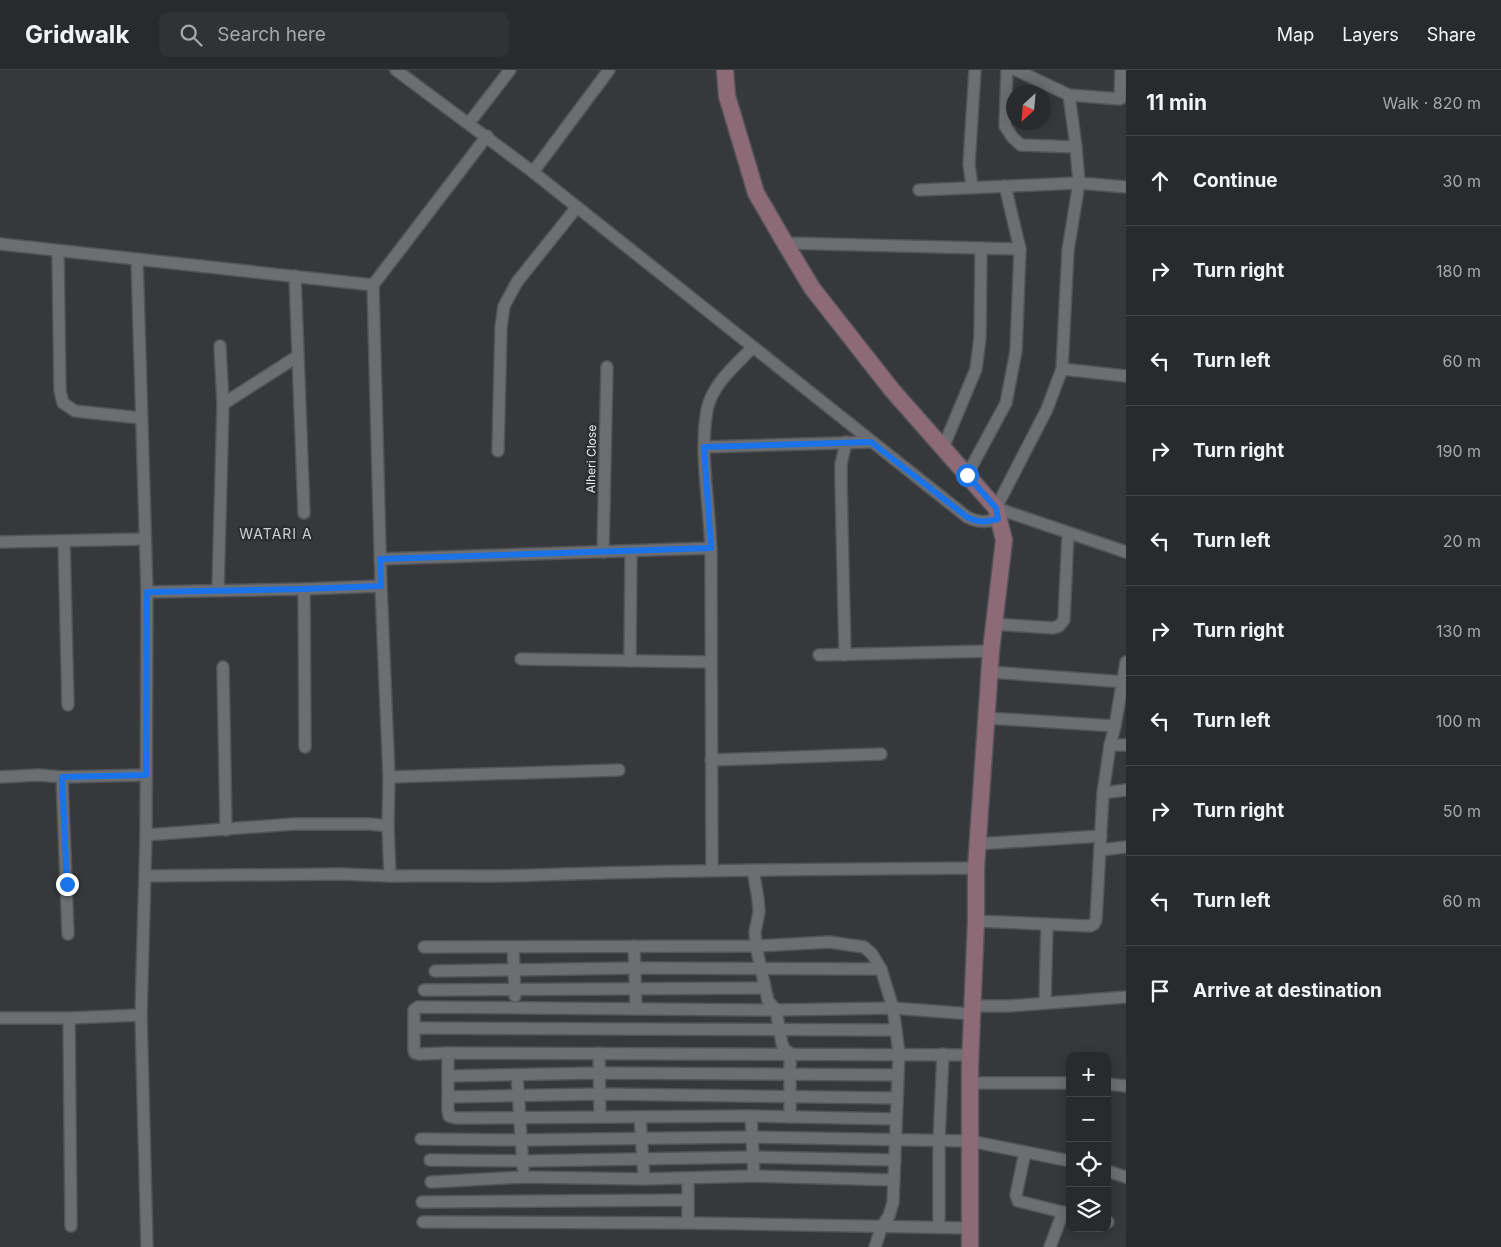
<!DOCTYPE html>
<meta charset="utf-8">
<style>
:root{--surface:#282a2c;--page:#303234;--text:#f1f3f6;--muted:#a5a7a9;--line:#444648}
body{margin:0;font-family:Inter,sans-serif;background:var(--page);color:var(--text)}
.controls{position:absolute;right:15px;bottom:15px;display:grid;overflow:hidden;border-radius:10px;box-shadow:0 2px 12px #0003}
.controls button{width:45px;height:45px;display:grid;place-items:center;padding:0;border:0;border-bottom:1px solid var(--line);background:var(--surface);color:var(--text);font:25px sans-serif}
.compass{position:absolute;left:1006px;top:15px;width:45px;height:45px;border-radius:50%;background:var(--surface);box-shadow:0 2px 12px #0003;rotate:206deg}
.stop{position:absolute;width:15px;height:15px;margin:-11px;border:4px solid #1a73e8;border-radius:50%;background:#fff}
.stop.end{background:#1a73e8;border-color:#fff;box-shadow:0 1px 5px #0008}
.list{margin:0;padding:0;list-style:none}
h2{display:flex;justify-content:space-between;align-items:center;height:65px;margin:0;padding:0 20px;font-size:21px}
h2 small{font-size:16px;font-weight:400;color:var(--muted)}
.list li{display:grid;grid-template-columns:32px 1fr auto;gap:15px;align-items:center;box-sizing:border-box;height:90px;padding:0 20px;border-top:1px solid var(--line)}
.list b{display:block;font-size:19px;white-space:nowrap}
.list em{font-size:16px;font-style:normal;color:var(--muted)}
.icon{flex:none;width:28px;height:28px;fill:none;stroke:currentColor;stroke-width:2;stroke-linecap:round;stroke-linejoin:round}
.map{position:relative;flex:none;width:1126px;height:1177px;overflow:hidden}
header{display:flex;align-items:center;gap:30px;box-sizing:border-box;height:70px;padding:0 25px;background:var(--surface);border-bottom:1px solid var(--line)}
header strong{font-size:24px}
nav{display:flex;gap:28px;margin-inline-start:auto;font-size:18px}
.search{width:350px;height:45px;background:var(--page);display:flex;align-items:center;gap:12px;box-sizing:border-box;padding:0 18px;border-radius:10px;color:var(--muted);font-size:19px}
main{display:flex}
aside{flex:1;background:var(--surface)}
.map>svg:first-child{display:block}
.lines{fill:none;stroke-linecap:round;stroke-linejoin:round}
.street-casing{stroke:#525457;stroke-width:14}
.secondary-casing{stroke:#525457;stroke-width:19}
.street{stroke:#6c6e72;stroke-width:11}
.secondary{stroke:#8e6a77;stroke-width:16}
.route{stroke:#1a73e8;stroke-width:6}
.labels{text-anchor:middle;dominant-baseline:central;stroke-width:4.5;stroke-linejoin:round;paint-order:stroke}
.street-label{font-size:12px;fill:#eaebee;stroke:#2b2e31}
.neighbourhood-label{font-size:14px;letter-spacing:1px;fill:#cfd2d6;stroke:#2b2e31}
</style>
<header>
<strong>Gridwalk</strong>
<div class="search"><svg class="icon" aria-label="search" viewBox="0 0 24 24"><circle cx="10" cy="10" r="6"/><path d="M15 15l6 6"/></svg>Search here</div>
<nav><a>Map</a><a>Layers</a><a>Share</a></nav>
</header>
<main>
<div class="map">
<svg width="1126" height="1177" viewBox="0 0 1126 1177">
<rect width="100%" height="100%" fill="#36383b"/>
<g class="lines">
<defs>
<g id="street">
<path d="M 396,0 L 533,102 L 967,447 C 979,453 986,452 998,449"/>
<path d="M 1007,0 L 1005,56 L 1013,68 L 1021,75 L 1076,77"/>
<path d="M 1016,0 L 1069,25 L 1120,29 L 1121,0"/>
<path d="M 1069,25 L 1076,77 L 1079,113 L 1068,180 L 1062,299 L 1047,339 L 996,438 L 1126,482"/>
<path d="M 469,53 L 510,0"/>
<path d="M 533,102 L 609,0"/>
<path d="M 972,117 L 969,94 L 975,0"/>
<path d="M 919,120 L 1079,113 L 1126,117"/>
<path d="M 785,173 L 1020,179"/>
<path d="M 0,174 L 373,215"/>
<path d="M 58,181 L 60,321 L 63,333 L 75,341 L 141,348"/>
<path d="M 137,189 L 147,522 L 146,765 L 141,945 L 147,1177"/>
<path d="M 295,206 L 304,443"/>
<path d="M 1062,299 L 1126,306"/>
<path d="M 223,334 L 298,286"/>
<path d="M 704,377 L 871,372"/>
<path d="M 943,378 L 976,299 L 980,268 L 981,178"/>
<path d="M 498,381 L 501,257 L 504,236 L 517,212 L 577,137"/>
<path d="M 967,405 L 1006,333 L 1016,281 L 1020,179 L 1005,116"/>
<path d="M 64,471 L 68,635"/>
<path d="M 0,472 L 145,469"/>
<path d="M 603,482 L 607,297"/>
<path d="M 380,489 L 711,478"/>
<path d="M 381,516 L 373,215 L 487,66"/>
<path d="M 304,519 L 305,677"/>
<path d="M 218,520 L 223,334 L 220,276"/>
<path d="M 147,522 L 304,519 L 381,516 L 389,707 L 388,756 L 390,806 C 439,805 488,807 537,805 C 683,800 829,799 976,798"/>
<path d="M 994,554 L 1053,558 L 1059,556 L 1064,550 L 1068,463"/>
<path d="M 819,585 L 991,581"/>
<path d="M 845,585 L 841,413 L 841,394 L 846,372"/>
<path d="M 521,589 L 711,592"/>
<path d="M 630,591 L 631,481"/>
<path d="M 223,597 L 226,760"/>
<path d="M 990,602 L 1126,612"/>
<path d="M 987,648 L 1115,656"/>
<path d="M 1110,675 L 1126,675"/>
<path d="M 711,690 L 881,684"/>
<path d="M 0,707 L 38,705 L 62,707 L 146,705"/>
<path d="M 62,707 L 68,864"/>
<path d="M 389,707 L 619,700"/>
<path d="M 1103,723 L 1126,720"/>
<path d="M 146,765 L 294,754 L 370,754 L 388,756"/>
<path d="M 977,774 L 1101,766"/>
<path d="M 1100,780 L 1126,777"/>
<path d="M 712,800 C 711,694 712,587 711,481 C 710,436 699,385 707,340 C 712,314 736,295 753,277"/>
<path d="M 753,800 L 758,829 L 759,842 L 755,862 L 756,876 L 768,931 L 776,940 L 782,974 L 785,980 L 790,983 L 790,1047"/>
<path d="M 145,806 L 340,804 L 390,806"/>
<path d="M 976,851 L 1090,856 L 1094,854 L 1096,850 L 1103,723 L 1110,675 L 1115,656 L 1126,592"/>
<path d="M 634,876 L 636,939"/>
<path d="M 424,877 L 756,876 L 829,872 L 864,877 L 872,884 L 881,899 L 893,938 L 899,983 L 893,1132 L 889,1146 L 882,1156 L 875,1177"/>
<path d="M 513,877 L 515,926"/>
<path d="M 435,901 L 635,898 L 881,899"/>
<path d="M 424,920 L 765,918"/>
<path d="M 1045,932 L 1047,854"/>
<path d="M 972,936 L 1009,936 L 1126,927"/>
<path d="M 0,948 L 69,948 L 141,945"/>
<path d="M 69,948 L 71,1156"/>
<path d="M 415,958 L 896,960"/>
<path d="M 448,983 L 448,1041 L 449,1046 L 456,1048 L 751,1046 L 896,1049"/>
<path d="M 599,983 L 600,1047"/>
<path d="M 971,985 L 448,983 L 419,984 L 415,983 L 414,980 L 414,940 L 418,937 L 776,940 L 893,938 L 972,944"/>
<path d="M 517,1005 L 523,1098"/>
<path d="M 448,1006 L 599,1003 L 898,1005"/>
<path d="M 970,1013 L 1070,1013"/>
<path d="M 1107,1014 L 1126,1016"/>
<path d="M 448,1027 L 600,1024 L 897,1028"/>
<path d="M 751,1046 L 754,1106"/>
<path d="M 640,1047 L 644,1109"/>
<path d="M 421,1069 L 522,1070 L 752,1067 L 970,1071 L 1070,1091"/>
<path d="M 1025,1082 L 1016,1125 L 1018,1131 L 1070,1144"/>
<path d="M 430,1090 L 523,1091 L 753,1087 L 895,1090"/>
<path d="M 1107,1101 L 1126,1107"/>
<path d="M 431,1112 L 524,1107 L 644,1109 L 754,1106 L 894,1110"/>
<path d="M 422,1132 L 688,1130"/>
<path d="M 423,1152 L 688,1153 L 970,1158"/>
<path d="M 1107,1152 L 1108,1152"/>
<path d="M 688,1153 L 688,1108"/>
<path d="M 939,1157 L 939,1070 L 943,984"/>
<path d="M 1050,1177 L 1063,1142"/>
</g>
<path id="secondary" d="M 725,0 L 727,26 L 756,123 L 785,173 L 812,218 L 892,320 L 996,438 L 1004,470 L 991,581 L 976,798 L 976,851 L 970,995 L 970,1177"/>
</defs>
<use href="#street" class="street-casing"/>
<use href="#secondary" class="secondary-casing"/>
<use href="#street" class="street"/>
<use href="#secondary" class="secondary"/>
</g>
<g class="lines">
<path class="route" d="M 67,814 L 62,707 L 146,705 L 147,522 L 304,519 L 381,516 L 380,489 L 711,478 L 704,377 L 871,372 L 967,447 C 979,453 986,452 998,449 L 996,438 L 967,405"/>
</g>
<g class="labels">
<g class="street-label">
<text transform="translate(591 389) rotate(-89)">Alheri Close</text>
</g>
<g class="neighbourhood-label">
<text x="276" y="463">WATARI A</text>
</g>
</g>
</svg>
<div class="controls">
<button>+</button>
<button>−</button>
<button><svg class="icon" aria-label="locate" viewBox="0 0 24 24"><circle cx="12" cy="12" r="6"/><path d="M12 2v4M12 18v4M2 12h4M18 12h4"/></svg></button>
<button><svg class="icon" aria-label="layers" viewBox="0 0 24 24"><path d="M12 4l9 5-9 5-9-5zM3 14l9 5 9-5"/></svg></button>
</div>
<svg class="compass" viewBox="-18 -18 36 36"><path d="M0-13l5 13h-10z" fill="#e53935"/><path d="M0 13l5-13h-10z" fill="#a5a7a9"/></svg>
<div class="stop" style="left:967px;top:405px"></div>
<div class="stop end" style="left:67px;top:814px"></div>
</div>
<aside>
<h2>11 min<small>Walk · 820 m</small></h2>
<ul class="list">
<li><svg class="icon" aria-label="ahead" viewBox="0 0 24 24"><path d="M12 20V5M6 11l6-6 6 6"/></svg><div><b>Continue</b></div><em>30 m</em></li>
<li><svg class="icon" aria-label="right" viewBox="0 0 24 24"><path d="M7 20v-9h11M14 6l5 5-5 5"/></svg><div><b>Turn right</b></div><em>180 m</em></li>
<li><svg class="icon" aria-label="left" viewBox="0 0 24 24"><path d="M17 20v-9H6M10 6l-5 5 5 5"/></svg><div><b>Turn left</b></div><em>60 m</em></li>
<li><svg class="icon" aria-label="right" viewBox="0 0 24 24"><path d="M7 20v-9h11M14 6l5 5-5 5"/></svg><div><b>Turn right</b></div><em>190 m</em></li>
<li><svg class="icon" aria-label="left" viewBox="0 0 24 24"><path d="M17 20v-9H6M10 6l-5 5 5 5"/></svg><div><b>Turn left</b></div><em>20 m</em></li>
<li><svg class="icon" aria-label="right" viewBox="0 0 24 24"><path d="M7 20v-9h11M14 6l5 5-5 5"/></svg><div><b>Turn right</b></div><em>130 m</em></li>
<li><svg class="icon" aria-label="left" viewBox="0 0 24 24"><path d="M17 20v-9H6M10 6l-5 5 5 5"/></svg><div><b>Turn left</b></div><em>100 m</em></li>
<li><svg class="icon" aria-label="right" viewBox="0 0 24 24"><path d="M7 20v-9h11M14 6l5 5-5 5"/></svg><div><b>Turn right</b></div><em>50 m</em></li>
<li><svg class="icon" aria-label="left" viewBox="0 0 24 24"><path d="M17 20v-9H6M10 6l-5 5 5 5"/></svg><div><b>Turn left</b></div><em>60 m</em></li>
<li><svg class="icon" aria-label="arrive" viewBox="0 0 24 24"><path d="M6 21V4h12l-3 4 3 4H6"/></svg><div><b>Arrive at destination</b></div></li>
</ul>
</aside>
</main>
